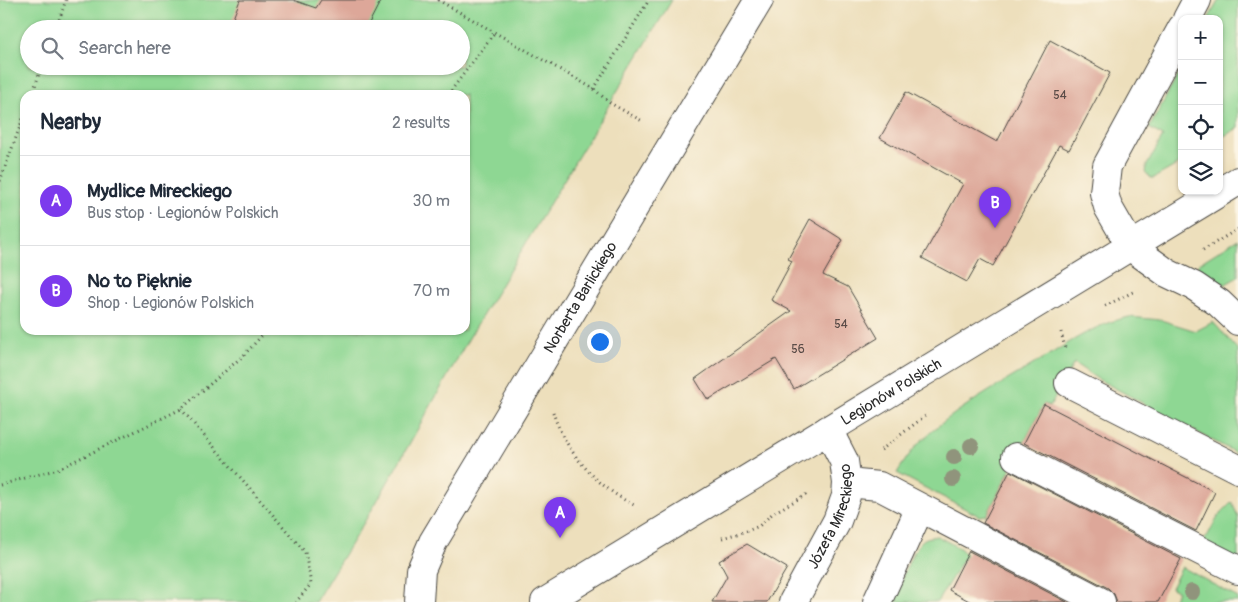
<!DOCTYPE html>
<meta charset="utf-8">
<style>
:root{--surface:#fff;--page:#f6f6f7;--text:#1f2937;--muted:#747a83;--line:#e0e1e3;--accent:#7c3aed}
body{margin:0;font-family:Pangolin,sans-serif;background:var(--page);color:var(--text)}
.controls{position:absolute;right:15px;top:15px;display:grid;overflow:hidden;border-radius:10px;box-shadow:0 1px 4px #0004}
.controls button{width:45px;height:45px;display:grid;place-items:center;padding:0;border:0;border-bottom:1px solid var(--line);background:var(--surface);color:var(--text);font:25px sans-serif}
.you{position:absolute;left:599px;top:341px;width:18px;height:18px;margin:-12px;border:4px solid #fff;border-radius:50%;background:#1a73e8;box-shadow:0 0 0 8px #1a73e833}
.badge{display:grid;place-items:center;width:32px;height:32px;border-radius:50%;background:var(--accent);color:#fff;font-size:16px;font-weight:700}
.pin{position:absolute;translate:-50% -41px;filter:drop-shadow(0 1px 2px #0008)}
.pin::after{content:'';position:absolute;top:26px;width:18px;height:15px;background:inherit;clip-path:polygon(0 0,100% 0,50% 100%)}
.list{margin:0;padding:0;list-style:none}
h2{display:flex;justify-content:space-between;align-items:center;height:65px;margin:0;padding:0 20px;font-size:21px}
h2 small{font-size:16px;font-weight:400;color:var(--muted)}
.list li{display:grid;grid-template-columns:32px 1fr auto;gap:15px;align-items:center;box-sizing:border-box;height:90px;padding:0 20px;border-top:1px solid var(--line)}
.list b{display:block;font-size:19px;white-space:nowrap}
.list p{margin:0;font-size:16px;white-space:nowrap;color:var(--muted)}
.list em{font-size:16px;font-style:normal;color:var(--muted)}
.icon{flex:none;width:28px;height:28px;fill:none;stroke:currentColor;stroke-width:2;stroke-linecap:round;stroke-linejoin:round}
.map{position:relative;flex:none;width:1238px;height:602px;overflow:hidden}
.search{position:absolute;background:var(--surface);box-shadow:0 1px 4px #0004;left:20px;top:20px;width:450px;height:55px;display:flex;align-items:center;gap:12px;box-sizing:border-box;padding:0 18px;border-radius:28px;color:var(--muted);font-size:19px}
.panel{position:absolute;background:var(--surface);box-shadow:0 1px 4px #0004;left:20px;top:90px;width:450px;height:245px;border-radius:15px}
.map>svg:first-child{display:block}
.green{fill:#8ed793;stroke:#5c815f;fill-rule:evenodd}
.building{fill:#dda799}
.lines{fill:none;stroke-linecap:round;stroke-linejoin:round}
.minor-casing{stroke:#484641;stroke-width:30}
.path{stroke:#484641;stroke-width:3;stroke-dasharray:1 4;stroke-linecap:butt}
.minor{stroke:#fff;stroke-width:28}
.tree{fill:#90947b}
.labels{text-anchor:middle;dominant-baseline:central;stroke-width:5;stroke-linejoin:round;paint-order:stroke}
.number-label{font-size:12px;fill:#584a46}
.street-label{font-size:15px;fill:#2b2b2b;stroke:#fcf5e5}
</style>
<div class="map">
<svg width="1238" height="602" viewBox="0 0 1238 602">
<rect width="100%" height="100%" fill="#fcf5e5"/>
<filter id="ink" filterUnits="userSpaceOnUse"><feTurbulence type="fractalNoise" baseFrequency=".02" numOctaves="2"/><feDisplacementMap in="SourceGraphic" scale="10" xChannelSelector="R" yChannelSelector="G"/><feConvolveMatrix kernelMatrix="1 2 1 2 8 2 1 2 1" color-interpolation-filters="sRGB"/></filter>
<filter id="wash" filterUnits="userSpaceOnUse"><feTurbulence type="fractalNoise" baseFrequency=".0096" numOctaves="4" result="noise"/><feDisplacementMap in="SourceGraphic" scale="20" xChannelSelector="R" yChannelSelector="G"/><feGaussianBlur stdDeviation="1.12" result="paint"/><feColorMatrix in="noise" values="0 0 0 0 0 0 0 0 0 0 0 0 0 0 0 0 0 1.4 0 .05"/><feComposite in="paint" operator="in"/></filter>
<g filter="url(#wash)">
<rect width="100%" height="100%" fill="#eddfbc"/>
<g class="green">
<path d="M 0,0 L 672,0 L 469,338 L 376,503 L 315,602 L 0,602 ZM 29,29 L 461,29 L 461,66 L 29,66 ZM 25,95 L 465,95 L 465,330 L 25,330 Z"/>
<path d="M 1219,0 L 1238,0 L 1238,128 L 1219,139 L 1219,19 L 1208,19 Z"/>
<path d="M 1182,68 L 1182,162 L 1154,178 L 1151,178 L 1145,172 L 1146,167 L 1163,136 L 1149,128 Z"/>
<path d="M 1238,239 L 1238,277 L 1224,285 L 1198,268 L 1198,264 Z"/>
<path d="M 1129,317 L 1161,320 L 1196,331 L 1213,322 L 1238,350 L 1238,454 L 1096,378 L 1074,363 L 1050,406 L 1044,404 L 987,515 L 979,516 L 897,473 C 904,462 911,451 920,442 C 953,410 995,388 1034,364 C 1065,346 1093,324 1129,317 Z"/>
<path d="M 1232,502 L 1238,517 L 1238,560 L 1202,542 L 1208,535 L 1218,516 Z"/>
<path d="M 937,536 L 961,549 L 966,555 L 937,602 L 892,602 C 898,589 912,549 922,541 C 926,537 932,537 937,536 Z"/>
<path d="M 1182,567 L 1238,598 L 1238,602 L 1172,602 L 1178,591 L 1171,588 Z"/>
</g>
<g id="blocks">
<g class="building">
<path d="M 240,0 L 293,0 L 316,8 L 321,0 L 381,0 L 366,29 L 236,29 L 230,26 Z"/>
<path d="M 1050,40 L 1110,73 L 1069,150 L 1059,145 L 993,266 L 980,259 L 967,282 L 922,258 L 963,184 L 880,138 L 906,92 L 997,142 Z"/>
<path d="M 328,66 L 346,66 L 343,72 Z"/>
<path d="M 810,219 L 843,240 L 823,275 L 848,287 L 878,338 L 794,389 L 776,359 L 708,400 L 695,379 L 791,311 L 771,300 L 792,261 L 788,259 Z"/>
<path d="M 1044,404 L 1215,492 L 1196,531 L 1024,443 Z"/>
<path d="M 1010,471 L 1181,559 L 1158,602 L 1117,602 L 1114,594 L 1108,588 L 983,523 Z"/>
<path d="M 747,544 L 787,568 L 767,602 L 712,602 L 727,576 L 719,561 Z"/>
<path d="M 969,551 L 1067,602 L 971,602 L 949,590 Z"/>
</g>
</g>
</g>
<g filter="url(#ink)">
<use href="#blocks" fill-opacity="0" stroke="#484641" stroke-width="1"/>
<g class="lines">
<defs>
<g id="minor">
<path d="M 1187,19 L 1197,0"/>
<path d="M 1182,28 L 1107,166 L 1104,193 L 1108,207 L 1131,247 L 1167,273 L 1194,286 L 1219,303 L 1238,321"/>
<path d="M 1069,383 L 1238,469"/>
<path d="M 1016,457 L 1238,570"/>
<path d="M 847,483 L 879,486 L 1101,602"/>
<path id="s1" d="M 419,602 L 421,570 L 433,542 L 759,0"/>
<path id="s2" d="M 545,602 L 1238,181"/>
<path id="s3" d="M 793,602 L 837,521 L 846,496 L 847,483 L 844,461 L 828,430"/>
<path d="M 877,602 L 920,508"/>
</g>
</defs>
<use href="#minor" class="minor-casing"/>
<g class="path">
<path d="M 438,0 L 594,89 L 610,103 L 644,122"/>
<path d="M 56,29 L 66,0"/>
<path d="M 594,89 L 649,0"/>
<path d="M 32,95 L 42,66"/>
<path d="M 448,95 L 494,33"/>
<path d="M 0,181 L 25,113"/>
<path d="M 1203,250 L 1238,229"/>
<path d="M 1105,306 L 1133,292"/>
<path d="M 1061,332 L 1065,348"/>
<path d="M 181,409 L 305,552 L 311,584 L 296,602"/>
<path d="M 553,412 C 565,452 598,488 636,506"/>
<path d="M 881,450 L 925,416"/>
<path d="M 0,485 L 58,469 L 181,409 L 244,355 L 267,330"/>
<path d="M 722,538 L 747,531 L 759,526 L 773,513 L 809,493"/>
</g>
<use href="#minor" class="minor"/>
</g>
<g class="tree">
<circle cx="971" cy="446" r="8"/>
<circle cx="954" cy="457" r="8"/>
<circle cx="953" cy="479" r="8"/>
<circle cx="1192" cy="592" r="8"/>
</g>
</g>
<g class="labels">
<g class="number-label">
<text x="1060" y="95">54</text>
<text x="841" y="324">54</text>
<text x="798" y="349">56</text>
</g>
<g class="street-label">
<text stroke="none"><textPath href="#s1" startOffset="348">Norberta Barlickiego</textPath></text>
<text stroke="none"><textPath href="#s2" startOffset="405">Legionów Polskich</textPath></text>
<text stroke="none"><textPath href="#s3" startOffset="95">Józefa Mireckiego</textPath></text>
</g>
</g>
</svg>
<div class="controls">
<button>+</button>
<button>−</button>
<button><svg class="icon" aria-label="locate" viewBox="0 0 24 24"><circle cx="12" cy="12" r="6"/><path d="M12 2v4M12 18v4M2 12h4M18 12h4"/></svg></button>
<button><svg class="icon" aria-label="layers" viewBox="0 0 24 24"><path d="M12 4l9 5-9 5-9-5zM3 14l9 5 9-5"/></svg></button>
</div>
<div class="you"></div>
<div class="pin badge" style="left:560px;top:538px">A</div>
<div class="pin badge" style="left:995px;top:228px">B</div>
<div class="search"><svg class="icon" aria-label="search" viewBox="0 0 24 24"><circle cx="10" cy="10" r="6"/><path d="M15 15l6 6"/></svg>Search here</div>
<section class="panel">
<h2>Nearby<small>2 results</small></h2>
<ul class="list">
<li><span class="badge">A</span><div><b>Mydlice Mireckiego</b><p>Bus stop · Legionów Polskich</p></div><em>30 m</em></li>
<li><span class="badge">B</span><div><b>No to Pięknie</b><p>Shop · Legionów Polskich</p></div><em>70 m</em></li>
</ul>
</section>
</div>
